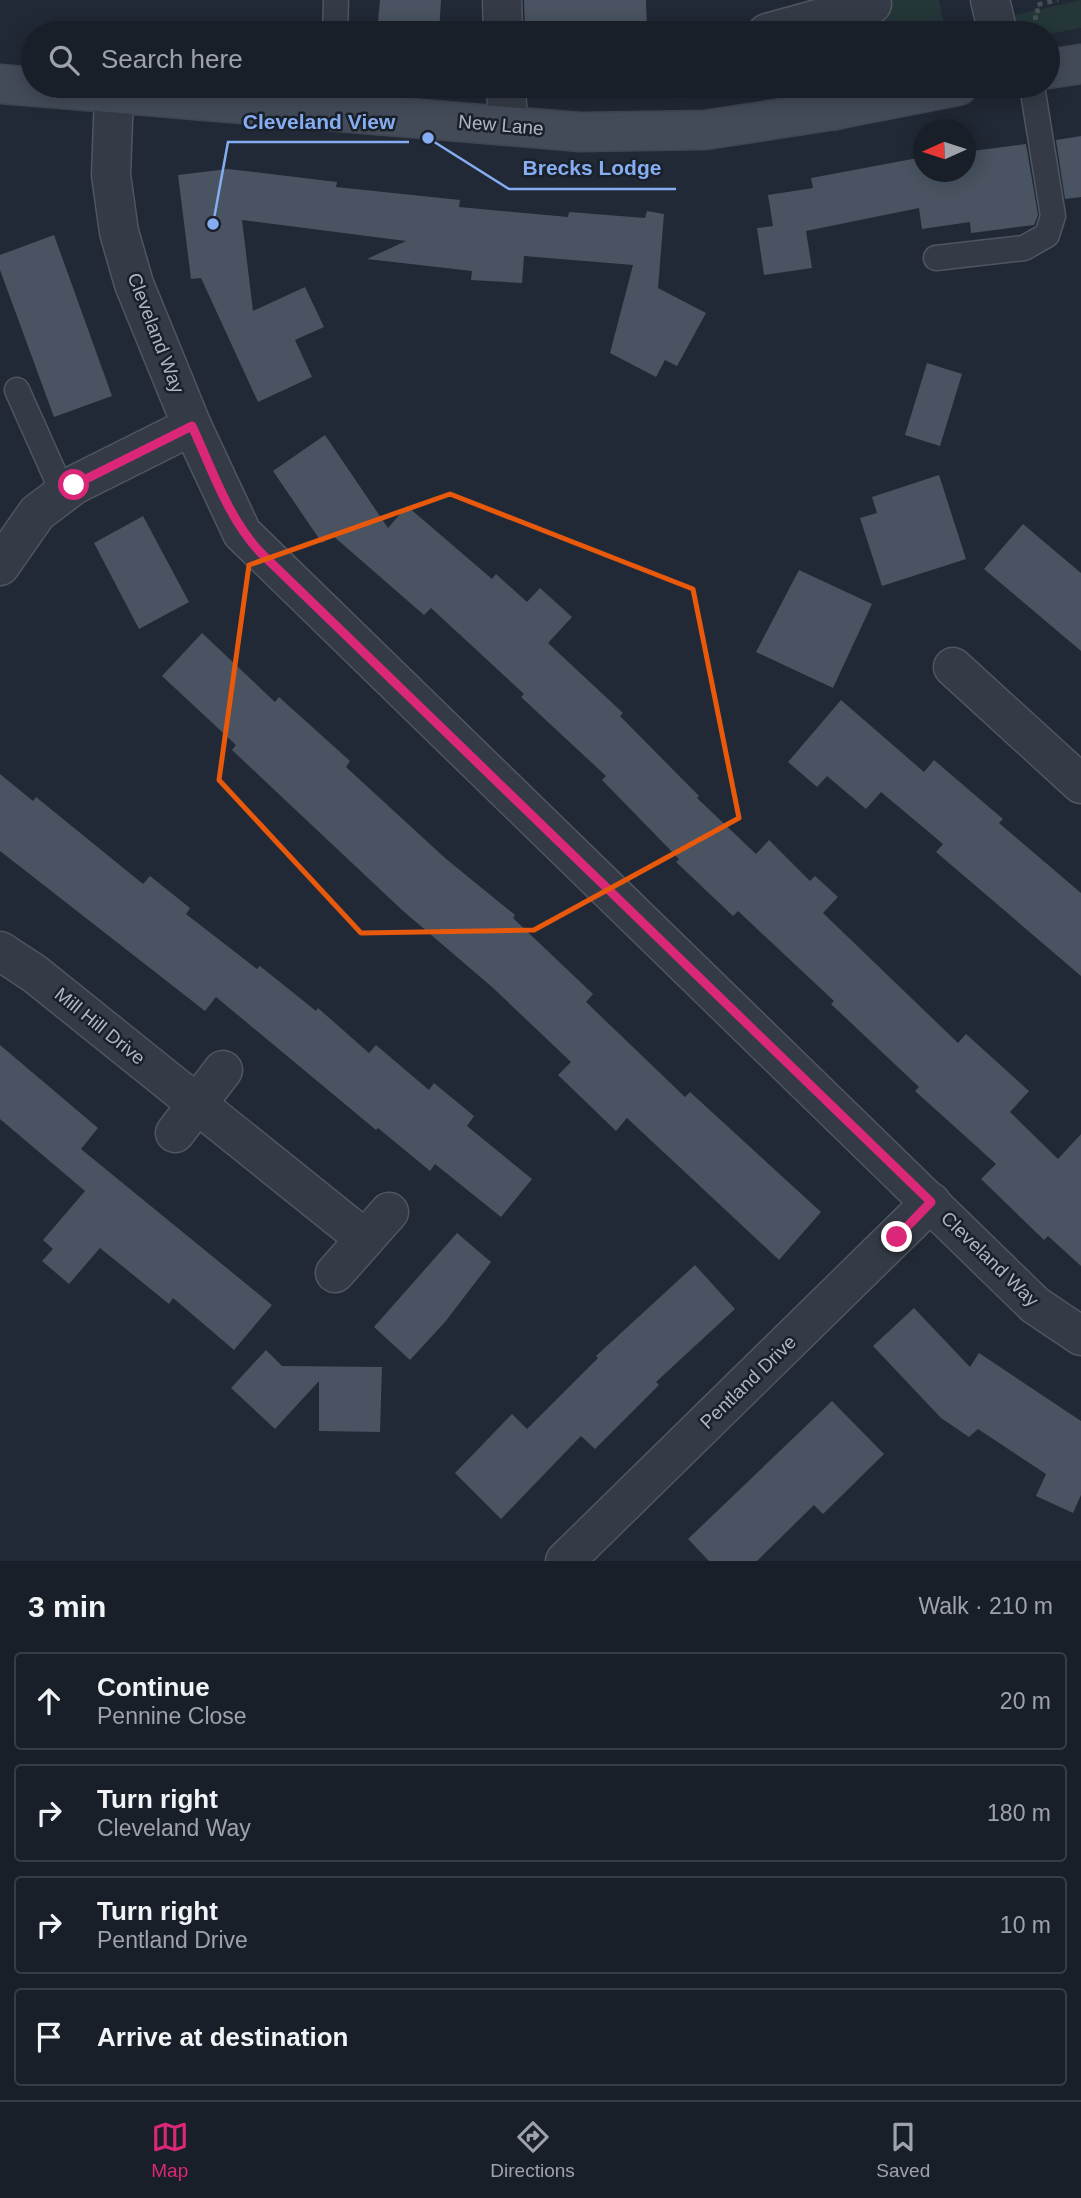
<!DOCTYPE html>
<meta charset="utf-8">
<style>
:root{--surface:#191f28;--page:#262c34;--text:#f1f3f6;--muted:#9fa2a8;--line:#373d45;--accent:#db2777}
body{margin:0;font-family:Arial,sans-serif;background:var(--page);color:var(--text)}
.compass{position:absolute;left:913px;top:119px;width:63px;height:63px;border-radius:50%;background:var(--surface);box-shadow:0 4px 18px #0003;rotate:267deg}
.stop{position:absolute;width:21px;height:21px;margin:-16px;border:5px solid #db2777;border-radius:50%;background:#fff}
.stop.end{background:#db2777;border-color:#fff;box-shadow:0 2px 7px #0008}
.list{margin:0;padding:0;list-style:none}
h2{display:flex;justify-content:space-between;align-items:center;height:91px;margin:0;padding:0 28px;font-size:30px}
h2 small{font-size:23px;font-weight:400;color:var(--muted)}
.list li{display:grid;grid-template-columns:46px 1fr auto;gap:21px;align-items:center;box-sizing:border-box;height:98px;margin:0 14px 14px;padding:0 14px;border:2px solid var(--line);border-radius:7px}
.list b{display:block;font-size:26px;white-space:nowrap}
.list p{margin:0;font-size:23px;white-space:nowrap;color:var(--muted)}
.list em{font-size:23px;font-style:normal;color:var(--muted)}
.icon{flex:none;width:38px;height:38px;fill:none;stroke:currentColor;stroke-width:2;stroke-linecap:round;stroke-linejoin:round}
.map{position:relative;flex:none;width:1081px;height:1561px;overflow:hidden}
.search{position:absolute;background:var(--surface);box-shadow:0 4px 18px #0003;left:21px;right:21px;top:21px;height:77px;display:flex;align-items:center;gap:18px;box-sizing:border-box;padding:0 24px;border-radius:38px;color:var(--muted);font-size:26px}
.sheet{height:539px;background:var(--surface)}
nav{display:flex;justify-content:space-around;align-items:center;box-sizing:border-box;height:98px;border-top:2px solid var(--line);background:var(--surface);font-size:19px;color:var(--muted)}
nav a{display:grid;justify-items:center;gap:4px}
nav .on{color:var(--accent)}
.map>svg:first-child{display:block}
.green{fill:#243638}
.building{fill:#495361}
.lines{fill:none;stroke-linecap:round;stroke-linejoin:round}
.lane-casing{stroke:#4f5661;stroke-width:27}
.street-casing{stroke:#4f5661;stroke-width:41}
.secondary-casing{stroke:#3e4550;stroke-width:41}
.path{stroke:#415154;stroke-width:4.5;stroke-dasharray:5 5;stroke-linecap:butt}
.lane{stroke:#353b46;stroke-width:24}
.street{stroke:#353b46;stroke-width:38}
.secondary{stroke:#434b59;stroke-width:38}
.route{stroke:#db2777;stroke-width:9}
.marked{fill:none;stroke:#e8590c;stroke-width:5;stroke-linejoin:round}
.labels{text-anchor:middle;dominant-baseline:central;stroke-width:5;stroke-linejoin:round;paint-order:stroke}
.street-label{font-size:19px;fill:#afb6c3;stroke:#1a212b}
.leader{fill:none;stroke:#86adf1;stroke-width:2.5}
.callout-dot{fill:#86adf1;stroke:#1a212b;stroke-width:2.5}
.callout-label{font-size:21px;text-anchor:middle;font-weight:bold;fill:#86adf1;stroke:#1a212b;stroke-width:5;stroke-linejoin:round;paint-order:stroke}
</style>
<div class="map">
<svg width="1081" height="1561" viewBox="0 0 1081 1561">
<rect width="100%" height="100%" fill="#212936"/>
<g class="green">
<path d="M 873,0 L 939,0 L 946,33 L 880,33 Z"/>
<path d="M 1081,0 L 1081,28 L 1048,34 L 1015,33 L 1006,17 Z"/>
<path d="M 676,86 L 787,86 L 676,99 Z"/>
</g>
<g class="building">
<path d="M 380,0 L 441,0 L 439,33 L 377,33 Z"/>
<path d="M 524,0 L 646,0 L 647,33 L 525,33 Z"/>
<path d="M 1081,136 L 1081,197 L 1065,199 L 1056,140 Z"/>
<path d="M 1026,144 L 1038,215 L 1034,225 L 971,233 L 970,222 L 922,229 L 919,208 L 806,231 L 812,268 L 764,275 L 757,228 L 773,226 L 768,195 L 813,188 L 811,178 L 923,157 L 923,172 L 965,172 L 965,152 Z"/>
<path d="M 228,169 L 337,182 L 336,187 L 460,200 L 459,207 L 568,217 L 569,212 L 645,218 L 647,211 L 664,214 L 658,288 L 706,313 L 677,366 L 665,360 L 656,377 L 610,353 L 633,265 L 524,256 L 522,283 L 471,280 L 472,271 L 367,259 L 406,241 L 242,220 L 253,311 L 305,287 L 324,327 L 295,340 L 312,377 L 258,402 L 201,278 L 191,279 L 178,175 Z"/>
<path d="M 54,235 L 112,396 L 54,417 L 0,270 L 0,255 Z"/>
<path d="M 927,363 L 962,374 L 940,446 L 905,435 Z"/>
<path d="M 325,435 L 388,528 L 407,506 L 492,579 L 496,574 L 527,602 L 540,588 L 572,617 L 548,643 L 623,713 L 620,716 L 699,796 L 697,798 L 756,854 L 769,840 L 810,881 L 815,876 L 838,897 L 823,913 L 958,1043 L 966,1034 L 1029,1091 L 1010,1112 L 1058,1159 L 1081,1134 L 1081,1266 L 1048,1236 L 1044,1240 L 981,1179 L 996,1164 L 915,1091 L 919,1087 L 831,1004 L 834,1001 L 738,911 L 733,916 L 676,862 L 679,859 L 602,780 L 606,776 L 521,697 L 524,694 L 431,608 L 424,615 L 332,535 L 322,543 L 273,471 Z"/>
<path d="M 939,475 L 966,559 L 882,586 L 860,518 L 877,513 L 872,497 Z"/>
<path d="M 143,516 L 189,602 L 139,629 L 94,543 Z"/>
<path d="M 1023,524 L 1081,573 L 1081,651 L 984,569 Z"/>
<path d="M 799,570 L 872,604 L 833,688 L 756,652 Z"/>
<path d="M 202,633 L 275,702 L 279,697 L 350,761 L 346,767 L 445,858 L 515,915 L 513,918 L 593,994 L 586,1002 L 685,1097 L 690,1092 L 821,1212 L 779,1260 L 627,1118 L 616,1131 L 558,1075 L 571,1062 L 492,987 L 402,910 L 232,750 L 236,745 L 162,676 Z"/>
<path d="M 841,700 L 924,772 L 934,760 L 1003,819 L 999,823 L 1081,893 L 1081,976 L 936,852 L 943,844 L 881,792 L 866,809 L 827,776 L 817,787 L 788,762 Z"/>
<path d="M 0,774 L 33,801 L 36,797 L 143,884 L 150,876 L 190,908 L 186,914 L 257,969 L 260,966 L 316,1011 L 318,1008 L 369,1053 L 376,1045 L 429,1090 L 434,1083 L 474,1116 L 467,1126 L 532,1179 L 501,1217 L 435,1164 L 430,1171 L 378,1128 L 376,1130 L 216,997 L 205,1011 L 0,851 Z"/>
<path d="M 0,1045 L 98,1128 L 81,1149 L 272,1305 L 234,1350 L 173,1298 L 169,1304 L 100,1248 L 69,1284 L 42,1261 L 53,1249 L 43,1240 L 85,1191 L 0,1119 Z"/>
<path d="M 457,1233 L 491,1262 L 445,1322 L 410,1360 L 374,1327 Z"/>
<path d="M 695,1265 L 735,1309 L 656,1382 L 659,1385 L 595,1449 L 581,1436 L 501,1519 L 455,1473 L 512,1414 L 527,1429 L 598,1358 L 596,1356 Z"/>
<path d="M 914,1308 L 970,1367 L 979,1353 L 1081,1421 L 1081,1495 L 1073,1513 L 1036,1496 L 1046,1474 L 978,1429 L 969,1437 L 941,1418 L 873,1346 Z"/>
<path d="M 266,1350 L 282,1366 L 382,1367 L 380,1432 L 319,1431 L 319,1381 L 275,1429 L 231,1388 Z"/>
<path d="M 832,1401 L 884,1454 L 823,1514 L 814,1505 L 757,1561 L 709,1561 L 688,1539 Z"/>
</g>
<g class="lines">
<defs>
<g id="lane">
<path d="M 335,33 L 336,0"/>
<path d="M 332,112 L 333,86"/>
<path d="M 936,258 L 1024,248 L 1047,235 L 1053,216 L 1032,86"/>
<path d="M 17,390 L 63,493"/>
</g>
<g id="street">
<path d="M 502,0 L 503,33"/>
<path d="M 990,0 L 998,33"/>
<path d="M 767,33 L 872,4"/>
<path d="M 506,86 L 508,125"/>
<path d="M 831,86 L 835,110"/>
<path d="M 114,94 L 111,175 L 119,232 L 134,284 L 192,426 L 242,533 L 1035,1305 L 1081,1336"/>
<path d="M 0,566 L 37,513 L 74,485 L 192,426"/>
<path d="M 953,667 L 1081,784"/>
<path d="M 0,951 L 35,974 L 365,1239"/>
<path d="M 175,1133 L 223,1070"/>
<path d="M 335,1273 L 389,1212"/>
<path d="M 565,1561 L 931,1202"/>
</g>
<g id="secondary">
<path d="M 1048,69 L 1081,64"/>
<path d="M 0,84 L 580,132 L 705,130 L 835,110 L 958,86"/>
</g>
</defs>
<use href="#lane" class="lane-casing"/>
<use href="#street" class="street-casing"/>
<use href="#secondary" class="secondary-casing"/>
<path class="path" d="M 1033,18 L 1039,17 L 1036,5 L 1058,0"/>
<use href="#lane" class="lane"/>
<use href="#street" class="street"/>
<use href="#secondary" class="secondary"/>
</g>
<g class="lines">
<path class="route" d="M 74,485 L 192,426 C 212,469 227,516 260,552 L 931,1202 L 897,1237"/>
</g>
<path class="marked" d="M 450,494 L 693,589 L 739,818 L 534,930 L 361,933 L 219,780 L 249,565 Z"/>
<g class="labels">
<g class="street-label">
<text transform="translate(501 125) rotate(5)">New Lane</text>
<text transform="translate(156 333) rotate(69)">Cleveland Way</text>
<text transform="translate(100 1026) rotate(39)">Mill Hill Drive</text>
<text transform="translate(990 1259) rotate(44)">Cleveland Way</text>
<text transform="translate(748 1382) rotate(-44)">Pentland Drive</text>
</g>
</g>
<path class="leader" d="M213 224L228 142H409M428 138L509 189H676"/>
<g class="callout-dot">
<circle cx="213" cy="224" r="7"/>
<circle cx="428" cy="138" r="7"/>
</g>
<g class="callout-label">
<text x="319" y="129">Cleveland View</text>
<text x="592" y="175">Brecks Lodge</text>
</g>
</svg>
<svg class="compass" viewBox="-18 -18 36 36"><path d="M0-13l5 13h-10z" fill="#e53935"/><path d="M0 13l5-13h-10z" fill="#9fa2a8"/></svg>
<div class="stop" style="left:74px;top:485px"></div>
<div class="stop end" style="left:897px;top:1237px"></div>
<div class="search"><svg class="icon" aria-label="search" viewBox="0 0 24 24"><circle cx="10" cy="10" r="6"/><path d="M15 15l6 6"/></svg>Search here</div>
</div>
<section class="sheet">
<h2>3 min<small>Walk · 210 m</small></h2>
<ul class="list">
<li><svg class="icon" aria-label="ahead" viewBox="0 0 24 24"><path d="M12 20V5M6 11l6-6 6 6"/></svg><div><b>Continue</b><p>Pennine Close</p></div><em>20 m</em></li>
<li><svg class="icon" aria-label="right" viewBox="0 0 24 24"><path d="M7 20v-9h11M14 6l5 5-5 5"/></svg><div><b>Turn right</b><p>Cleveland Way</p></div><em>180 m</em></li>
<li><svg class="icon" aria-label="right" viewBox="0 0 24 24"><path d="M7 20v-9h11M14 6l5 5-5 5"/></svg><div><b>Turn right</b><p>Pentland Drive</p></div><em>10 m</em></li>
<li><svg class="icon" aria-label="arrive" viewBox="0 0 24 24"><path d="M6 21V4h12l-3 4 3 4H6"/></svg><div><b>Arrive at destination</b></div></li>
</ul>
</section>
<nav>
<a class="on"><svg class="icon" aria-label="map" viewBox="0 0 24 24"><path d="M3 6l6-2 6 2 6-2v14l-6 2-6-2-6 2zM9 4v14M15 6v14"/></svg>Map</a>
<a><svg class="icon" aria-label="directions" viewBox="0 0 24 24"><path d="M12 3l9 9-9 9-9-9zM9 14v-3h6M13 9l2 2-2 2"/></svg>Directions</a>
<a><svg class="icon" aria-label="saved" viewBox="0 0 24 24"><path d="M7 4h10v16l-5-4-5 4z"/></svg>Saved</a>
</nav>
